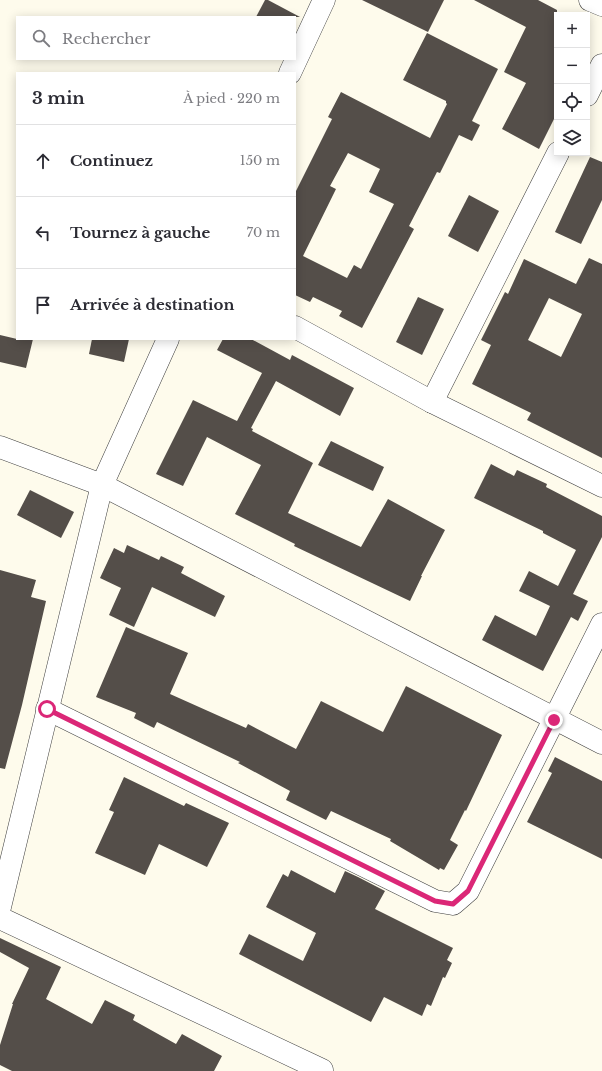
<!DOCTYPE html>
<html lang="fr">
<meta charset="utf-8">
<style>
:root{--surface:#fff;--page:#f2f2f3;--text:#2b2b33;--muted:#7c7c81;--line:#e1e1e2}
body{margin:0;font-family:"Libre Baskerville",serif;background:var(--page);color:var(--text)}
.controls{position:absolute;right:12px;top:12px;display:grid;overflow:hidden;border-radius:0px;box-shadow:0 2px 10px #0003}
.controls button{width:36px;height:36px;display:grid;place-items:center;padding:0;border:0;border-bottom:1px solid var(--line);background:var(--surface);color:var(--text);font:20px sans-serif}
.stop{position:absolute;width:12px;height:12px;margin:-9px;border:3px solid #db2777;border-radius:50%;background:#fff}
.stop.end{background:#db2777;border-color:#fff;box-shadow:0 1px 4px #0008}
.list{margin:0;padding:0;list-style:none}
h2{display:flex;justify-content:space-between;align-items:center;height:52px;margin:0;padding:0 16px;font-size:17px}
h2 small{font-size:13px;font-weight:400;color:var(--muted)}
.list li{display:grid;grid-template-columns:26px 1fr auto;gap:12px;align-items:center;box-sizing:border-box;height:72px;padding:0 16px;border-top:1px solid var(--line)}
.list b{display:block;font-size:15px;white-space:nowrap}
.list em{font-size:13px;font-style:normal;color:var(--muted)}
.icon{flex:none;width:22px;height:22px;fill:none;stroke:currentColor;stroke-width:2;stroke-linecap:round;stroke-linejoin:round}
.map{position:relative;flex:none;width:602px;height:1071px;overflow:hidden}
.search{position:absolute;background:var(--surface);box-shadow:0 2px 10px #0003;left:16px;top:16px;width:280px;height:44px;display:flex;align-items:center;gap:10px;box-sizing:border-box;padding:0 14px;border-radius:0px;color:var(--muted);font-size:15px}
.panel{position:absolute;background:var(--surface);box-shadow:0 2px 10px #0003;left:16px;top:72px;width:280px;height:268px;border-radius:0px}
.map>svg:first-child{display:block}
.building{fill:#544e49;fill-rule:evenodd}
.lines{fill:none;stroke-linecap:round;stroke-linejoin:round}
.street-casing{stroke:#3f3f3f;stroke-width:23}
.street{stroke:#fff;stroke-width:22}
.route{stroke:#db2777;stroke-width:5}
</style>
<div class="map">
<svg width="602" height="1071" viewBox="0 0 602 1071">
<rect width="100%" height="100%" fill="#fefbec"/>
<g class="building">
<path d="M 265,0 L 268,0 L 300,17 L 256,17 Z"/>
<path d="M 362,0 L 444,0 L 428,32 Z"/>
<path d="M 474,0 L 538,0 L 557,10 L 557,113 L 539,149 L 502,129 L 526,83 L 504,72 L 526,27 Z"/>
<path d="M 427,33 L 498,69 L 472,121 L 480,125 L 472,141 L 459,135 L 440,173 L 437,172 L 409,226 L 414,229 L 362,328 L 339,316 L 342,311 L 313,297 L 310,302 L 295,295 L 295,193 L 332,119 L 328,117 L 341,92 L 430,138 L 447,104 L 446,103 L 446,101 L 403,80 ZM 348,153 L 380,169 L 369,192 L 394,204 L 361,269 L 354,265 L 347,278 L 303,256 L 336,189 L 330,186 Z"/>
<path d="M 590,157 L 602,162 L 602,200 L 581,244 L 555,232 Z"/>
<path d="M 469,195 L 499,211 L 478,252 L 448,236 Z"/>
<path d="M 589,258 L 602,264 L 602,458 L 527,420 L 531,413 L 472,384 L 491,345 L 481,340 L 505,292 L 508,294 L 524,259 L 576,284 ZM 549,298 L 582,314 L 561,357 L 528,340 Z"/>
<path d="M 418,297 L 444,309 L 422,355 L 396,342 Z"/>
<path d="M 0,335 L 17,339 L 33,339 L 26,368 L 0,362 Z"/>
<path d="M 92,339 L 129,339 L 124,362 L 89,354 Z"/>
<path d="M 223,339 L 251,339 L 290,360 L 292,355 L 354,388 L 340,416 L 276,381 L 251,428 L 253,429 L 252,431 L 313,463 L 288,513 L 361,547 L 388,499 L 445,530 L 421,576 L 422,576 L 410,601 L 294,546 L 295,544 L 235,514 L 261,465 L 230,449 L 207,437 L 183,486 L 156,474 L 193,400 L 237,421 L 262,373 L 217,350 Z"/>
<path d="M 331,441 L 384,467 L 373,491 L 318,465 Z"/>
<path d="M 491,464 L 514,476 L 517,470 L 547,484 L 546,487 L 602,516 L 602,537 L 573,594 L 588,601 L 578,621 L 571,617 L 543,671 L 482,640 L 495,615 L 536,636 L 550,606 L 519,591 L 529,571 L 558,586 L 576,550 L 543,533 L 543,531 L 474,498 Z"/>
<path d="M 30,490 L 74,512 L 61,538 L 17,515 Z"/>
<path d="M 127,545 L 159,560 L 161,556 L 184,567 L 181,573 L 225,596 L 215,617 L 152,587 L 134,627 L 109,615 L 121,588 L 100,578 L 114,548 L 124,553 Z"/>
<path d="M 0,570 L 36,580 L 31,597 L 46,601 L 22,705 L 5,769 L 0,768 Z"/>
<path d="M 126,627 L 188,653 L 170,694 L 246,728 L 248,724 L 296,749 L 321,701 L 383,732 L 406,686 L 502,735 L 466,811 L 465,810 L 450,840 L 458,845 L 444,870 L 440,868 L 439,870 L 390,841 L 391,839 L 331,811 L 326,820 L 286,800 L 290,791 L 238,763 L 240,762 L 157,722 L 154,728 L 134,718 L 136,713 L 96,697 Z"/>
<path d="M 555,757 L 602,781 L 602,859 L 527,822 L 552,773 L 548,771 Z"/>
<path d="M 124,777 L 184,806 L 186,803 L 229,823 L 207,867 L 159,844 L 145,875 L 95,853 L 114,812 L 109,810 Z"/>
<path d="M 291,870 L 335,893 L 345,871 L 358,877 L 385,891 L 375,909 L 453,948 L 447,960 L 452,963 L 445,978 L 443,977 L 431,1006 L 427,1004 L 422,1016 L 384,997 L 371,1022 L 239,954 L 249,934 L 303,961 L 316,933 L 266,907 L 283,874 L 288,877 Z"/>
<path d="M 0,938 L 61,967 L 46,999 L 92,1024 L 105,1000 L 135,1015 L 133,1020 L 176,1044 L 182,1034 L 222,1056 L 214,1071 L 12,1071 L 0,1065 L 0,1045 L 13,1004 L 12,1004 L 29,968 L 0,952 Z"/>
</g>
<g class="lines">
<defs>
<g id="street">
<path d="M 590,0 L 602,5"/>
<path d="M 290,73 L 324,0"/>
<path d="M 587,95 L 602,65"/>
<path d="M 295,327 L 432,402 L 602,486"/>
<path d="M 432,402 L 558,153"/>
<path d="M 0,447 L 102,485 L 602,743"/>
<path d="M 47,709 L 435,901 L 453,904 L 468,891 L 602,624"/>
<path d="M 0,907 L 102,485 L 168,339"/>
<path d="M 0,918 L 322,1070"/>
</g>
</defs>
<use href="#street" class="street-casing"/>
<use href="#street" class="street"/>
</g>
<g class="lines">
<path class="route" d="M 47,709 L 435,901 L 453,904 L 468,891 L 554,720"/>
</g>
</svg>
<div class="controls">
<button>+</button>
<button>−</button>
<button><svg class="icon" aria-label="locate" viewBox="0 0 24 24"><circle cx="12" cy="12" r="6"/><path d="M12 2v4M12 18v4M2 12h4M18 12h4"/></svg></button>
<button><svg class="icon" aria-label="layers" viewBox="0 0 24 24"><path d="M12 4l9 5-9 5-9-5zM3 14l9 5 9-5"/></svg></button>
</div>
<div class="stop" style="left:47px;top:709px"></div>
<div class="stop end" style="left:554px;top:720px"></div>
<div class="search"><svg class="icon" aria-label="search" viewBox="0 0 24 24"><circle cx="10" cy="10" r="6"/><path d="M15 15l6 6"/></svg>Rechercher</div>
<section class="panel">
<h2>3 min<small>À pied · 220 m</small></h2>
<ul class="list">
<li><svg class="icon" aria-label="ahead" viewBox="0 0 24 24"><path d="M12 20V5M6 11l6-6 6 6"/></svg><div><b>Continuez</b></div><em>150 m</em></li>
<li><svg class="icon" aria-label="left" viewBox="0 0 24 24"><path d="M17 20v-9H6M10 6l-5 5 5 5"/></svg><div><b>Tournez à gauche</b></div><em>70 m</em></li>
<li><svg class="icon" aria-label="arrive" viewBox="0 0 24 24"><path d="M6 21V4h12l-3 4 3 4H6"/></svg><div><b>Arrivée à destination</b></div></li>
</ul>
</section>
</div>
